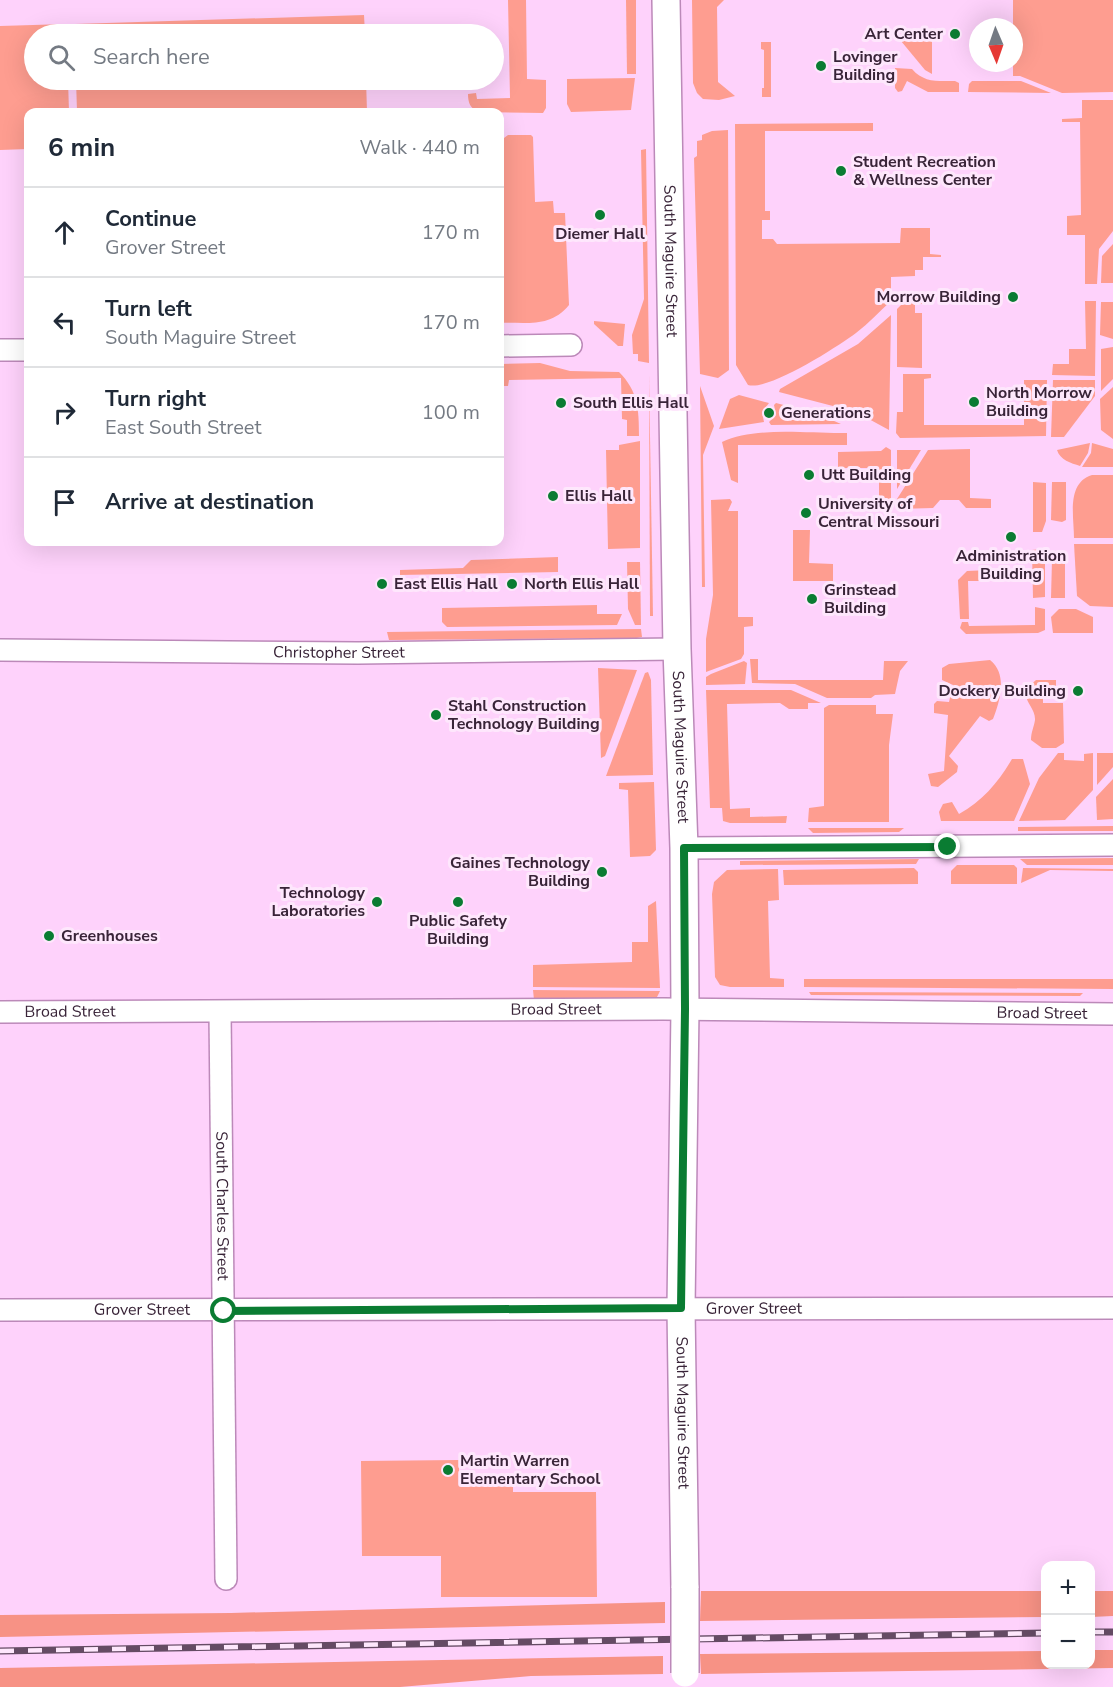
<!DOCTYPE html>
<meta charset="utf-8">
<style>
:root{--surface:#fff;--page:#f6f6f7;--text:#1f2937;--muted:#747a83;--line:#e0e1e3}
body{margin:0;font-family:"Nunito Sans",sans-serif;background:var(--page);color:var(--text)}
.controls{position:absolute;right:18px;bottom:18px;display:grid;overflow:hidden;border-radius:12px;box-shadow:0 6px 24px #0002}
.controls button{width:54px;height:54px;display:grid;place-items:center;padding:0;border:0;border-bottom:2px solid var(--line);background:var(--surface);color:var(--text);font:30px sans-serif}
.compass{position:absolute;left:969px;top:18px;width:54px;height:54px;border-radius:50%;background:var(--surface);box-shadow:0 6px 24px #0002;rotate:178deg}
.stop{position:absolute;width:18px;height:18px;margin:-14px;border:4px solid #0a7c32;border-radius:50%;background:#fff}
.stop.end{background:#0a7c32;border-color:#fff;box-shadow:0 2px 6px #0008}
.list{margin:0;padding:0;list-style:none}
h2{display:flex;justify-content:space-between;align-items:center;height:78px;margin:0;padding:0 24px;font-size:26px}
h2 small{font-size:20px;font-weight:400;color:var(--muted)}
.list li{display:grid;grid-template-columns:39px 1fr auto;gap:18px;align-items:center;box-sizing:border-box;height:90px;padding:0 24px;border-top:2px solid var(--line)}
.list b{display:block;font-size:22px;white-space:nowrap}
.list p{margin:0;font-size:20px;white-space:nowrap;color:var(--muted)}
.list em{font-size:20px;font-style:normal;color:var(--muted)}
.icon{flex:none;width:33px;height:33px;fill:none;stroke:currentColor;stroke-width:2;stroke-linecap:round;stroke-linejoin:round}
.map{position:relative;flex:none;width:1113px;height:1687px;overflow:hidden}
.search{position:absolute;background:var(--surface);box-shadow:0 6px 24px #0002;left:24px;top:24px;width:480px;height:66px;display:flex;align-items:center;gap:15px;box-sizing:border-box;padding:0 21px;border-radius:33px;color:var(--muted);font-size:22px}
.panel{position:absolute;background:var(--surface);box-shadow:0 6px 24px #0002;left:24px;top:108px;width:480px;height:438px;border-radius:12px}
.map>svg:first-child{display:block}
.green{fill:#fe9d90}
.forest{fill:#f79285}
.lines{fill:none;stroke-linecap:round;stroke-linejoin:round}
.minor-casing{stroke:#bc89b9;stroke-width:24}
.major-casing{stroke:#bc89b9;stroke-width:30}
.minor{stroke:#fff;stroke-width:21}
.major{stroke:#fff;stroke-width:27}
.rail-casing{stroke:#654b64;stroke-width:7}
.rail{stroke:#fee7fc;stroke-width:4.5;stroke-dasharray:14;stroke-linecap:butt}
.major-bridge-casing{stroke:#bc89b9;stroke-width:30;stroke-linecap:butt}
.major-bridge{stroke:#fff;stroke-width:27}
.route{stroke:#0a7c32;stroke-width:8}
.poi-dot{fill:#0a7c32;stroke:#fee7fc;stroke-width:2}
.labels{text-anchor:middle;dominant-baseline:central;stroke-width:6;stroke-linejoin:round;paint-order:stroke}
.poi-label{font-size:16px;font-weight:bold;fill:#392438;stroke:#fee7fc;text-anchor:start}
.street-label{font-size:16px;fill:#392438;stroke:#fee7fc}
</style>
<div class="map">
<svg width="1113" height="1687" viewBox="0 0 1113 1687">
<rect width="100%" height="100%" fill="#fed2fb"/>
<g class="green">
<path d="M 508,0 L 526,0 L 527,79 L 546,80 L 546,108 L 543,113 L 479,112 C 470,109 468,102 468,94 L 476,93 L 477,99 L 510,98 Z"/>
<path d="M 626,0 L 636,0 L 636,74 L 627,74 Z"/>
<path d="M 692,0 L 724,0 L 717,7 L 718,82 L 735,96 L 719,100 L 703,99 L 697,93 L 693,83 Z"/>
<path d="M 1013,0 L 1113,0 L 1113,92 L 1062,93 L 1020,76 L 1013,76 Z"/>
<path d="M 364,15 L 365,34 L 75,34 L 75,24 Z"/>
<path d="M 66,24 L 66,34 L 34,34 L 34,80 L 68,80 L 69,112 L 28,112 L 28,149 L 0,150 L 0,26 Z"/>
<path d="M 932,40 L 932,74 L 925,70 L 901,41 Z"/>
<path d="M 761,42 L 771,42 L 771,97 L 762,97 L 762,88 L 764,88 L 764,50 L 761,49 Z"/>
<path d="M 895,68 L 912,69 C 924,83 938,81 955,81 L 959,83 L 959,92 L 928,92 L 907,81 L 902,91 L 898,92 L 895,88 Z"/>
<path d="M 635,78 L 631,110 L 571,112 L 567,104 L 567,79 Z"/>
<path d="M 76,80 L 366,80 L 367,112 L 77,112 Z"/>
<path d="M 972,81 L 1021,81 L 1051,93 L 968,92 L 969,84 Z"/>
<path d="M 1082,100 L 1113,100 L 1113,231 L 1099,249 L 1097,284 L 1085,284 L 1085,235 L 1067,235 L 1067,216 L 1081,215 L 1080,122 L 1062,122 L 1062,119 L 1082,118 Z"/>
<path d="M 873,123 L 873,131 L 765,131 L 765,211 L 770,211 L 770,220 L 762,220 L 762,239 L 773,239 L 777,244 L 900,243 L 901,228 L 930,228 L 930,254 L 941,255 L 941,257 L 923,257 L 923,270 L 915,270 L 915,276 L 891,277 L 891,301 C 880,311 869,323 856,333 C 837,347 769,391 748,385 L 736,365 L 735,124 Z"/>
<path d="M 728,130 L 729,370 L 718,378 L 700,374 L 694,158 L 697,156 L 697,141 L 702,140 L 702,135 L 712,131 Z"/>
<path d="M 508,135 L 531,135 L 533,137 L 535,202 L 553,201 L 554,213 L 565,213 L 569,305 C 550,328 528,322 500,323 L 500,141 Z"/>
<path d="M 646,149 L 649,363 L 638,361 L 638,354 L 633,354 L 632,335 L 644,299 L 641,150 Z"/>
<path d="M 1113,244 L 1113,283 L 1101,283 L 1102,256 Z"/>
<path d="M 908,298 L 922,298 L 922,304 L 915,304 L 915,313 L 922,313 L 922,368 L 897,367 L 897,309 Z"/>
<path d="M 1085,301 L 1096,301 L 1095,376 L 1052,375 L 1053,364 L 1069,364 L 1069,349 L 1086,349 Z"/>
<path d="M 1101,302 L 1113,302 L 1113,339 L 1100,335 Z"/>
<path d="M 891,315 L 889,430 L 856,412 L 779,392 L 780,389 L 858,344 Z"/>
<path d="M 594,321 L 625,324 L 623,346 L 618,346 L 594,324 Z"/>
<path d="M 1113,347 L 1113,379 L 1101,391 L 1101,349 Z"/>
<path d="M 540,363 L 570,371 L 619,372 C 638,391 639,409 639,436 L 627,436 L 627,420 L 622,419 L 621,378 L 509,380 L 508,386 L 500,386 L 500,364 Z"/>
<path d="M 903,374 L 931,374 L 931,378 L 924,379 L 924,425 L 1024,425 L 1024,380 L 1047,380 L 1046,436 L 900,438 L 896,433 L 897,412 L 903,412 Z"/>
<path d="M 649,375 L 653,616 L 650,616 Z"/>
<path d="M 1053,380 L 1095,380 L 1095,396 L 1064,437 L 1051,437 Z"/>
<path d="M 700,386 L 714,426 L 703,455 L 705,587 L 702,587 Z"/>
<path d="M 1113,387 L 1113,439 L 1101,430 L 1100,399 Z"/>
<path d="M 739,395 L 769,403 L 762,412 L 764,422 L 719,429 L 730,399 Z"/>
<path d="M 776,403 L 818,414 L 841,424 L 771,425 L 769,422 L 776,415 L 774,405 Z"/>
<path d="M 847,433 L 847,445 L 738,445 L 738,483 L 731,480 L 722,442 C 755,426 810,434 847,433 Z"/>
<path d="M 640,441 L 640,548 L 608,549 L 606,450 L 619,450 L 619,445 Z"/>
<path d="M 1090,443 L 1088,453 L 1080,466 C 1071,463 1060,460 1057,450 Z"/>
<path d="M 1092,443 L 1113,449 L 1113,467 L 1082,467 L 1091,453 Z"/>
<path d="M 886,447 L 891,450 L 891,508 L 879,509 L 879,468 L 838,468 L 838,452 L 881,451 Z"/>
<path d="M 970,449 L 970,498 L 991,499 L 991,508 L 966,508 L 959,500 L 940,500 L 933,508 L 897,509 L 897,499 L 928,450 Z"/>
<path d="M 897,450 L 921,450 L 897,489 Z"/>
<path d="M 1092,475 L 1113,475 L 1113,538 L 1074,538 C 1074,517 1066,483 1092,475 Z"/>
<path d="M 1033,482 L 1046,483 L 1046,521 L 1042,532 L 1033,532 Z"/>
<path d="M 1052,482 L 1066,482 L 1066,520 L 1062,522 L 1051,520 Z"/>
<path d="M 730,499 L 732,502 L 728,511 L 738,511 L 738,617 L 753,617 L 753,626 L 744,627 L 744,654 L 741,659 L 706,672 L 706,639 L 713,595 L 711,500 Z"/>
<path d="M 793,530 L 810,530 L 809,563 L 833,564 L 833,581 L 793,581 Z"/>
<path d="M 1074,544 L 1113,544 L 1113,607 L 1090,606 L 1077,596 Z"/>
<path d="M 1042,549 L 1045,559 L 1045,597 L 1033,598 L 1032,550 Z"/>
<path d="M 558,557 L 558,572 L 400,575 L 400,570 L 463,568 L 471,560 Z"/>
<path d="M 1057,558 L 1065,558 L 1065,598 L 1051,598 L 1052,560 Z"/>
<path d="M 627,562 L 640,562 L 641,625 L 635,625 L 628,609 Z"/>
<path d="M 990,570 L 990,581 L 968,581 L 969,619 L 960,619 L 958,580 L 967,571 Z"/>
<path d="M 597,605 L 597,614 L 622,614 L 617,625 L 447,627 L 442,622 L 442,608 Z"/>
<path d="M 1035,607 L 1045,609 L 1045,630 L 1038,633 L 966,634 L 960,628 L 962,622 L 968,622 L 969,626 L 1035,625 Z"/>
<path d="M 1059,609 L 1076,609 L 1093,617 L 1093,633 L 1053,633 L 1051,617 Z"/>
<path d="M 641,629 L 642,637 L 637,638 L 389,640 L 387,632 Z"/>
<path d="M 750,659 L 758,659 L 758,680 L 883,680 L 884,661 L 908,661 L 900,671 L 895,694 L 875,695 L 871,698 L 827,698 L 795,684 L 752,683 Z"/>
<path d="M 990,660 C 1008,674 1000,701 993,719 L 989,721 L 980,716 L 949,756 L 958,766 L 957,772 L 938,787 L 931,786 L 928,774 L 944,771 L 948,715 L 934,713 L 934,704 L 937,701 L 949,702 L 953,685 L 942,680 L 942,668 L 949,664 Z"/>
<path d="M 744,661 L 747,663 L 745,684 L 706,685 L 706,677 L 711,674 Z"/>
<path d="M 598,668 L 637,670 L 605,756 L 601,758 Z"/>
<path d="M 648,672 L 651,680 L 653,775 L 606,776 L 645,673 Z"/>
<path d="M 1036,680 L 1056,680 L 1056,686 L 1043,686 L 1043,703 L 1063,703 L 1064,743 L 1056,748 L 1042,748 L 1031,740 C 1031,732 1034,727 1035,720 C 1036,704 1014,698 1036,680 Z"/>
<path d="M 706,690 L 791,690 L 821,703 L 808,703 L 808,709 L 789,709 L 780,703 L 727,704 L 730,809 L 750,808 L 750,817 L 787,816 L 786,823 L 730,823 L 723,821 L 722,808 L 710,808 Z"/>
<path d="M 829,705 L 876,705 L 876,714 L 893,714 L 889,745 L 889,822 L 808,822 L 809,808 L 824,806 L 824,708 Z"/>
<path d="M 1058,753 L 1064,753 L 1064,760 L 1084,761 L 1084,754 L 1093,753 L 1093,790 L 1065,820 L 1019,821 L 1039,778 Z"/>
<path d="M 1097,753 L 1113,753 L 1113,767 L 1097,785 Z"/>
<path d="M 1012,759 L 1023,759 L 1030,784 L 1014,821 L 941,821 L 939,812 L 943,804 L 952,802 L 959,814 C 983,801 999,781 1012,759 Z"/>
<path d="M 1113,779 L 1113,819 L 1097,820 L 1096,797 Z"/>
<path d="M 654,782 L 656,850 L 650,856 L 630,857 L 628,790 L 619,789 L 619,783 Z"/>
<path d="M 1113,826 L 1113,831 L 1018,831 L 1018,827 Z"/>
<path d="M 808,828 L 904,828 L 899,832 L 813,833 Z"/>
<path d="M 1113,858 L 1113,865 L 1027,865 L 1020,859 Z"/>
<path d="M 919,859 L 916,864 L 740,865 L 740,861 Z"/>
<path d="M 957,865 L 1014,865 L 1017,868 L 1017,884 L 951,884 L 951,871 Z"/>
<path d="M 914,868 L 918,872 L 918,884 L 784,885 L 783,870 Z"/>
<path d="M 1023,868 L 1113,869 L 1113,871 L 1050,870 L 1021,883 Z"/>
<path d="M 778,869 L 779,900 L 768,901 L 770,978 L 784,979 L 784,987 L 730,987 L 720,985 L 715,977 L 712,894 L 714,882 L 727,870 Z"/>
<path d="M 656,901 L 660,988 L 533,987 L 533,965 L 632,962 L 632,942 L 648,942 L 648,906 Z"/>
<path d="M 804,979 L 1113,979 L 1113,989 L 804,987 Z"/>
<path d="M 533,990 L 660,991 L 657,997 L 659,1003 L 534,1000 Z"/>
<path d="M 809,992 L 1083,993 L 1080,996 L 811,995 Z"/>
<path d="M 459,1460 L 459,1481 L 513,1480 L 513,1492 L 596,1492 L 597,1597 L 441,1597 L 441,1556 L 362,1556 L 361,1461 Z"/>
</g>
<g class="forest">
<path d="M 701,1591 L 1045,1591 L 1045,1617 L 700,1621 Z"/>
<path d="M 1090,1591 L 1113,1591 L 1113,1616 L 1091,1617 Z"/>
<path d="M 665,1602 L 665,1623 L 0,1637 L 0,1615 L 231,1613 Z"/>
<path d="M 1091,1650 L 1113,1650 L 1113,1668 L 701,1674 L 700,1654 L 1045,1651 L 1046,1664 L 1090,1664 Z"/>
<path d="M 663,1656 L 663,1674 L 531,1676 L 400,1687 L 0,1687 L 0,1668 Z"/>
</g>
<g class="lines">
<defs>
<g id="minor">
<path d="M 500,346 L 571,345"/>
<path d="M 0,350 L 28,350"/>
<path id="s1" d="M 0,650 L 358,653 L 677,649"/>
<path d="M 684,848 L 1113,845"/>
<path id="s2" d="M 0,1012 L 663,1009 L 1113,1014"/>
<path id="s3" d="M 220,1012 L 226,1579"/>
<path id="s4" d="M 0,1310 L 1113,1308"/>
</g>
<g id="major">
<path id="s5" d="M 666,0 L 677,649 L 684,848 L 685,1009 L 681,1308 L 685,1588"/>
</g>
</defs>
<use href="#minor" class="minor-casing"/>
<use href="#major" class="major-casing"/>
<use href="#minor" class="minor"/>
<use href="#major" class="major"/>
<defs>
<g id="rail">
<path d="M 1090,1632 L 1113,1632"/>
<path d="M 0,1651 L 1046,1633"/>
</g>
</defs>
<use href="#rail" class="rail-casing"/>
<use href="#rail" class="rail"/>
<defs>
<path id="major-bridge" d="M 685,1673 L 685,1588"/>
</defs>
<use href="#major-bridge" class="major-bridge-casing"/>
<use href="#major-bridge" class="major-bridge"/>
</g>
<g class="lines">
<path class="route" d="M 224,1311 L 681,1308 L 685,1009 L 684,848 L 948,847"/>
</g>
<g class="poi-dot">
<circle cx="955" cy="34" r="6"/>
<circle cx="821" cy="66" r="6"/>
<circle cx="841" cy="171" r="6"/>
<circle cx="600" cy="215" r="6"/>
<circle cx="1013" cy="297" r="6"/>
<circle cx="974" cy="402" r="6"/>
<circle cx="561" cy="403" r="6"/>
<circle cx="769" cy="413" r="6"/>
<circle cx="809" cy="475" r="6"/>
<circle cx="553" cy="496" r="6"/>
<circle cx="806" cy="513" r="6"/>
<circle cx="1011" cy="537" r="6"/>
<circle cx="382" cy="584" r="6"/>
<circle cx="512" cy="584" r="6"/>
<circle cx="812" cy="599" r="6"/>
<circle cx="1078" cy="691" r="6"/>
<circle cx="436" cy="715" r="6"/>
<circle cx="602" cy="872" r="6"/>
<circle cx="377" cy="902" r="6"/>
<circle cx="458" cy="902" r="6"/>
<circle cx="49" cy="936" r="6"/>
<circle cx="448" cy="1470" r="6"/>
</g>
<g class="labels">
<g class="poi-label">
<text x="943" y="34" text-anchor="end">Art Center</text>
<text x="833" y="57">Lovinger<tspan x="833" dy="18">Building</tspan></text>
<text x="853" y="162">Student Recreation<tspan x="853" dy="18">&amp; Wellness Center</tspan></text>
<text x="600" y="234" text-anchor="middle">Diemer Hall</text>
<text x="1001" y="297" text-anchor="end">Morrow Building</text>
<text x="986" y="393">North Morrow<tspan x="986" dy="18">Building</tspan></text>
<text x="573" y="403">South Ellis Hall</text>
<text x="781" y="413">Generations</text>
<text x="821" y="475">Utt Building</text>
<text x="565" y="496">Ellis Hall</text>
<text x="818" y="504">University of<tspan x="818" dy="18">Central Missouri</tspan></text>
<text x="1011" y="556" text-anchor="middle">Administration<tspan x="1011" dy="18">Building</tspan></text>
<text x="394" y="584">East Ellis Hall</text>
<text x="524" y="584">North Ellis Hall</text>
<text x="824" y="590">Grinstead<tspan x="824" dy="18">Building</tspan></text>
<text x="1066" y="691" text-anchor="end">Dockery Building</text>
<text x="448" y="706">Stahl Construction<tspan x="448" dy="18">Technology Building</tspan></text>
<text x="590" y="863" text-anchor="end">Gaines Technology<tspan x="590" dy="18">Building</tspan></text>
<text x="365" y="893" text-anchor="end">Technology<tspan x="365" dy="18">Laboratories</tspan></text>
<text x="458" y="921" text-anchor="middle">Public Safety<tspan x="458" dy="18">Building</tspan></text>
<text x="61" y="936">Greenhouses</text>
<text x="460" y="1461">Martin Warren<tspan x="460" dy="18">Elementary School</tspan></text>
</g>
<g class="street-label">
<text stroke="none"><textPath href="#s5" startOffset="261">South Maguire Street</textPath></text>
<text stroke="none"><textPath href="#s1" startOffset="339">Christopher Street</textPath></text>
<text stroke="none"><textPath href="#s5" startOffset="747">South Maguire Street</textPath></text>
<text stroke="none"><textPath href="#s2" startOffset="556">Broad Street</textPath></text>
<text stroke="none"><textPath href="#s2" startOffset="70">Broad Street</textPath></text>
<text stroke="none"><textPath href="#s2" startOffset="1042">Broad Street</textPath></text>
<text stroke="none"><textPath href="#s3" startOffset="194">South Charles Street</textPath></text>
<text stroke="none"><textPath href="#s4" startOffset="754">Grover Street</textPath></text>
<text stroke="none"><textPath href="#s4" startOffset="142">Grover Street</textPath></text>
<text stroke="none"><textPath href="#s5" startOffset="1413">South Maguire Street</textPath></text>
</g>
</g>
</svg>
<div class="controls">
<button>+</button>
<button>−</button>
</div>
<svg class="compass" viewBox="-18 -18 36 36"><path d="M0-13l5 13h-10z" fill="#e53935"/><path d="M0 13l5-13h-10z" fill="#747a83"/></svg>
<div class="stop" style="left:224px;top:1311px"></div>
<div class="stop end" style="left:948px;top:847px"></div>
<div class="search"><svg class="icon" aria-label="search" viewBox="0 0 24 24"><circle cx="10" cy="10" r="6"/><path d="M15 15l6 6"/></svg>Search here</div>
<section class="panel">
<h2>6 min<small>Walk · 440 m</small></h2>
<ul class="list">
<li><svg class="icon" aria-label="ahead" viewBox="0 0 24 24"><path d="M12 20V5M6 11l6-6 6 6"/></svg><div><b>Continue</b><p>Grover Street</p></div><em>170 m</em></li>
<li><svg class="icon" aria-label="left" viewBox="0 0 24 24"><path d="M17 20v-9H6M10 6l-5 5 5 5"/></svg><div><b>Turn left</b><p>South Maguire Street</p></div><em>170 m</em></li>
<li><svg class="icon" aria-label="right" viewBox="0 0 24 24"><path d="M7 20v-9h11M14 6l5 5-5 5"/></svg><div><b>Turn right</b><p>East South Street</p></div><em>100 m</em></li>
<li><svg class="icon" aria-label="arrive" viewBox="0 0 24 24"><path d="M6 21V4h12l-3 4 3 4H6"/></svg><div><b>Arrive at destination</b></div></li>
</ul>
</section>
</div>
